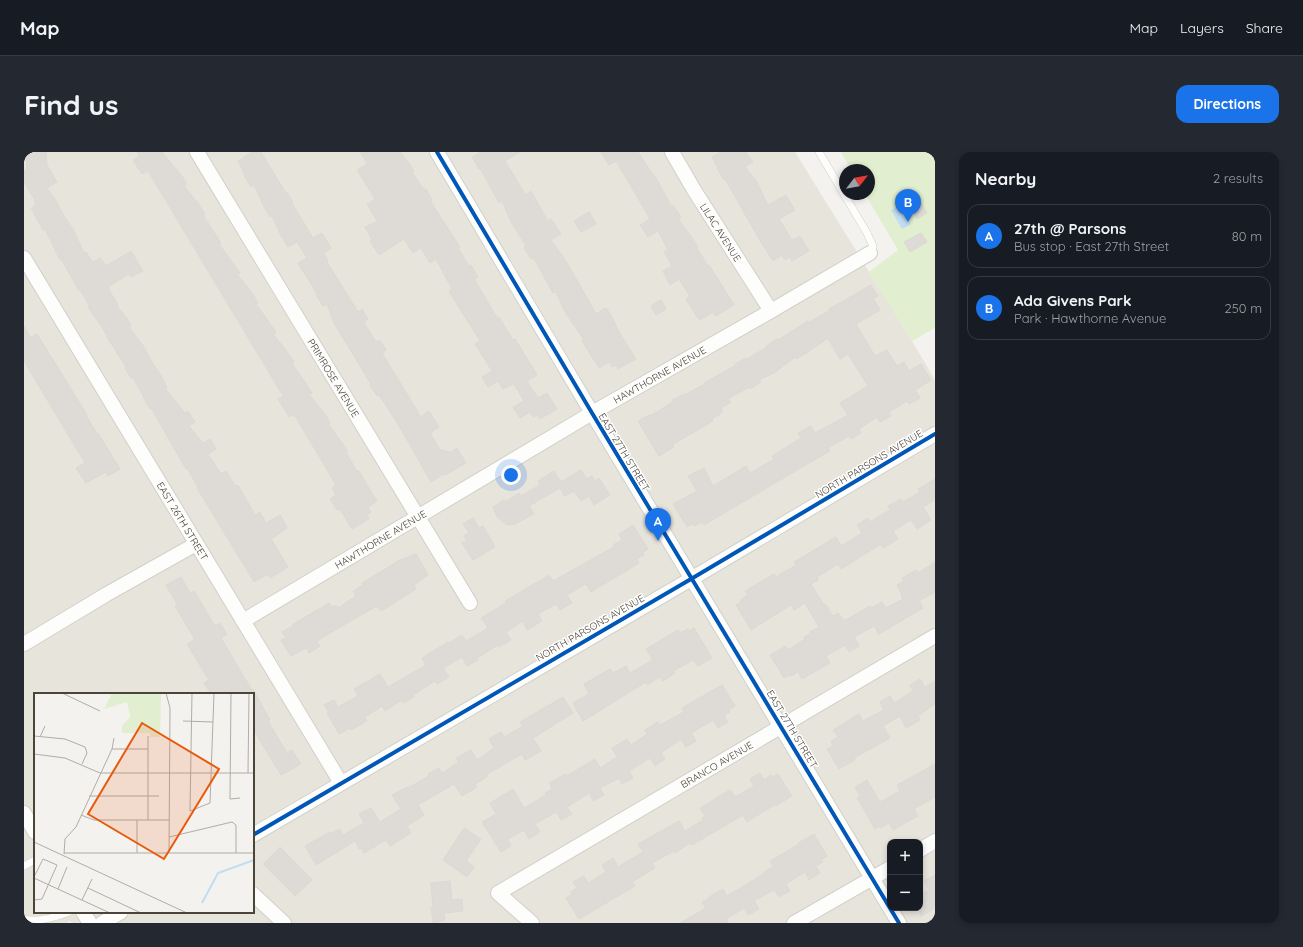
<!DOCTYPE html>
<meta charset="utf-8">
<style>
:root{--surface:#171b24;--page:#242831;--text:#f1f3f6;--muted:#9ea1a6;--line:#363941;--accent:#1a73e8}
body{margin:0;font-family:Quicksand,sans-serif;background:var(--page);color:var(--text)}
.controls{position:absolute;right:12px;bottom:12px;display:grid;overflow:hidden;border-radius:8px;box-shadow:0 2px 6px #0003}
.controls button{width:36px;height:36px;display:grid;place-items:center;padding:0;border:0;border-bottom:1px solid var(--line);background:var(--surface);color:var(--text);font:20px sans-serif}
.compass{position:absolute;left:815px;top:12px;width:36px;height:36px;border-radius:50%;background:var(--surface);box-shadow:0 2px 6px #0003;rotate:59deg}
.you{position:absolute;left:487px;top:323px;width:14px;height:14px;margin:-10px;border:3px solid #fff;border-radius:50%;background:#1a73e8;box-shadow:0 0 0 6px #1a73e833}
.badge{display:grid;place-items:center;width:26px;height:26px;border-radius:50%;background:var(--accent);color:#fff;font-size:13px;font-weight:700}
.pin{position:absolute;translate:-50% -33px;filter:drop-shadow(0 1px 2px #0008)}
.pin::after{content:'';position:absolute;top:21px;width:14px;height:12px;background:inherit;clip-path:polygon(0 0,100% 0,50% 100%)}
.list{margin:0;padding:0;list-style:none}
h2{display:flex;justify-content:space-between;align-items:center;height:52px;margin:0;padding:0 16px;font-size:17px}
h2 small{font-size:13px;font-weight:400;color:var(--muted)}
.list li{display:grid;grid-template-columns:26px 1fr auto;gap:12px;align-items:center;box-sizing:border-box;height:64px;margin:0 8px 8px;padding:0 8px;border:1px solid var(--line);border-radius:12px}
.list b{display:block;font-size:15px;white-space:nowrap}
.list p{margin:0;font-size:13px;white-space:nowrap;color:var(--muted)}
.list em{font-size:13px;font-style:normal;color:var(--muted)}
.map{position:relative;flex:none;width:911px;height:771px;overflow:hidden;border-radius:12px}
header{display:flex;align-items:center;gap:24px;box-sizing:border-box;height:56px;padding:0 20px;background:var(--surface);border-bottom:1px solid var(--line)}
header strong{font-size:19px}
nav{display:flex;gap:22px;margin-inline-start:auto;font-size:14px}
.intro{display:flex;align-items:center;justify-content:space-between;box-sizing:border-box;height:96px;padding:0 24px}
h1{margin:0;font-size:28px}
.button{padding:10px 18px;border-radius:12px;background:var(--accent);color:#fff;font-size:14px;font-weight:700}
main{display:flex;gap:24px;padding:0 24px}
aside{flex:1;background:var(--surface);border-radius:12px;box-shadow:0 2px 6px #0003}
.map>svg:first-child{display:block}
.residential{fill:#e7e4dc;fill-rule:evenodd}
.green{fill:#e1eecf}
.water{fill:#c0ddf1}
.building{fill:#dedbd6;stroke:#dcd9d4}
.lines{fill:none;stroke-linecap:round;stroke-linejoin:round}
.lane-casing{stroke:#d2d0cb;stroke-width:8}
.street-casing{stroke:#d2d0cb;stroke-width:16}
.lane{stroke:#fdfdfc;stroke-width:7}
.street{stroke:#fdfdfc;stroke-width:14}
.cycleway-casing{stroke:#fff;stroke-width:6}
.cycleway{stroke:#0057b8;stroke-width:4}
.labels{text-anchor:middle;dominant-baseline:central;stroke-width:3;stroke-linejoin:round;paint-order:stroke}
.street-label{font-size:10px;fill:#4b4439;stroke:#fff}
.inset-river{fill:none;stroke:#c0ddf1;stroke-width:2}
.inset-road{fill:none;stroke:#b0aca6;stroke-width:1}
.view{fill:#e8590c;fill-opacity:0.15;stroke:#e8590c;stroke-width:2}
.inset-edge{fill:none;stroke:#4b4439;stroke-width:2}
</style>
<header>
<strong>Map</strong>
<nav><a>Map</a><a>Layers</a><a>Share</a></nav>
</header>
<div class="intro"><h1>Find us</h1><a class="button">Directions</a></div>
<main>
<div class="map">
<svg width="911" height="771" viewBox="0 0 911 771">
<rect width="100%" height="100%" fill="#f4f2ee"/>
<path class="residential" d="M 0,0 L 771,0 L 888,189 L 911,228 L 911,771 L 48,771 L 46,769 L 42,771 L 0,771 ZM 11,542 L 229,542 L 229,760 L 11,760 ZM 866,690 L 896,690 L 896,756 L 866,756 Z"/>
<path class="green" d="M 817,0 L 911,0 L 911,176 L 888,189 L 845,120 L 874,98 L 841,42 L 845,42 L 845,18 L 827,18 Z"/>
<path class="water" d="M 876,53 L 887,72 L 878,77 L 867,58 Z"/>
<g class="building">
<path d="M 2,0 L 22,0 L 23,13 L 33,30 L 23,36 L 31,47 L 40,64 L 49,77 L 60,101 L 62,100 L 69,110 L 76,106 L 82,114 L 107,99 L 119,119 L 107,125 L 105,122 L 84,135 L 88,143 L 94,153 L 93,154 L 102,165 L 107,174 L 105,175 L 120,195 L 129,212 L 138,225 L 143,235 L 141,236 L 161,261 L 164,259 L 171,270 L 165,274 L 179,291 L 186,287 L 192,297 L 184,302 L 197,322 L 202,319 L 211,334 L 214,333 L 231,363 L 236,360 L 242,371 L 256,363 L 263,375 L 262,377 L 247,387 L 264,415 L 246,426 L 244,422 L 230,430 L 173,336 L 174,335 L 163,316 L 162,317 L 127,256 L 126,257 L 119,245 L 120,245 L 109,226 L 107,226 L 101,216 L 102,215 L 83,185 L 84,185 L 72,166 L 71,166 L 64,155 L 66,155 L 56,138 L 55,139 L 38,108 L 36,108 L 21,77 L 19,78 L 10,62 L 7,56 L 12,53 L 10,49 L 11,48 L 0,30 L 0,19 L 3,17 Z"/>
<path d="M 113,0 L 138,0 L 158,24 L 163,32 L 160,34 L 174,51 L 181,62 L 179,63 L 197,91 L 195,92 L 216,121 L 213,122 L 227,139 L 234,151 L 232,152 L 252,180 L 249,182 L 262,198 L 270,210 L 268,212 L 281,230 L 288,241 L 285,242 L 301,262 L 306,271 L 304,272 L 318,291 L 324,300 L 322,301 L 333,319 L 335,319 L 346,338 L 353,349 L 344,355 L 347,360 L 343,363 L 345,367 L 328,377 L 316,357 L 313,358 L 306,347 L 312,343 L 308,336 L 312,333 L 270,262 L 265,265 L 254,247 L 259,244 L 124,19 L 118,22 L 109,8 L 115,4 Z"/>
<path d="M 228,0 L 237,0 L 262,41 L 263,40 L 269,50 L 268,51 L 289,86 L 298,81 L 307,96 L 300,101 L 304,109 L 303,110 L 334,160 L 338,157 L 344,167 L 340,170 L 340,171 L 352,190 L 356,188 L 362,198 L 358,201 L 397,265 L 405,259 L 415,275 L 406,281 L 416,298 L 427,300 L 433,296 L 442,311 L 421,323 L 420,322 L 407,330 L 374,272 L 355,243 L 353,244 L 346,233 L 347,232 L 310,171 L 303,152 L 299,154 L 292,143 L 293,142 L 280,120 L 279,120 L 274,111 L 283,106 L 273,90 L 264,95 L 257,84 L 248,64 L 246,65 L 240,55 L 230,33 L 227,35 L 220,23 L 221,23 L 214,9 Z"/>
<path d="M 336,0 L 377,0 L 382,8 L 383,8 L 390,19 L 388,20 L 400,38 L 402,37 L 408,48 L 407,50 L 436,95 L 434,96 L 445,114 L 447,113 L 454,125 L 450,127 L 475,169 L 475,165 L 489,188 L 491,187 L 513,223 L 503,229 L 514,246 L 523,241 L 533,257 L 516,267 L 513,263 L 509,265 L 506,260 L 496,266 L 489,255 L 500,249 L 490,232 L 479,237 L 474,229 L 464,235 L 458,225 L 468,219 L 451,192 L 456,189 L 425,139 L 428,137 L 412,107 L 406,111 L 397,96 L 389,101 L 380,87 L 355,103 L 346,89 L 348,88 L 341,75 L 353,69 L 343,52 L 351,47 L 333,18 L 343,12 Z"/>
<path d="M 457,0 L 496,0 L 481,9 L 501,42 L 501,43 L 507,39 L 524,69 L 527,67 L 537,82 L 527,88 L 542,109 L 572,162 L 582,156 L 587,163 L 595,180 L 612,207 L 594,217 L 592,213 L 588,215 L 585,210 L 575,216 L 558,189 L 560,188 L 541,160 L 532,140 L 529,141 L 510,106 L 507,107 L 500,96 L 502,94 L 487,70 L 478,49 L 475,51 L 456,16 L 455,17 L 448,5 Z"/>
<path d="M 577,0 L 614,0 L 630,24 L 631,24 L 647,54 L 649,53 L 657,65 L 654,67 L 667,84 L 674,95 L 673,96 L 684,114 L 685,113 L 710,153 L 695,162 L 691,164 L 689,160 L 676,168 L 675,165 L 674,166 L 662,147 L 666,144 L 655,127 L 646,133 L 639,119 L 648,114 L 640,100 L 644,98 L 634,79 L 624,85 L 616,73 L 626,67 L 592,9 L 585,13 Z"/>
<path d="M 697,0 L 722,0 L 729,10 L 721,15 L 732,28 L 744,53 L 762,43 L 771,58 L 755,67 L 768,88 L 776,84 L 785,99 L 768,109 L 766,105 L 761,108 L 758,103 L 749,109 L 735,87 L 701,27 L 700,28 L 693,16 L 694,16 L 688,5 Z"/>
<path d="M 894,46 L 903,61 L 893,67 L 884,52 Z"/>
<path d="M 565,60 L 572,72 L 557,80 L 550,69 Z"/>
<path d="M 897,81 L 903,90 L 886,100 L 880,90 Z"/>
<path d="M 847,133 L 854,144 L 849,146 L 856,158 L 832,172 L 851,204 L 863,198 L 873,214 L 880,210 L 885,219 L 897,212 L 907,228 L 891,238 L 896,246 L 885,252 L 883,249 L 865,260 L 867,264 L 856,270 L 853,265 L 835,277 L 837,281 L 827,287 L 825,284 L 804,296 L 806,299 L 792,307 L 680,373 L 678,370 L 670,374 L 668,372 L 663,375 L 649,352 L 673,339 L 664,324 L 680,316 L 689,334 L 722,314 L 726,321 L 750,307 L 748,304 L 777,286 L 774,281 L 787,274 L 791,281 L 824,263 L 816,251 L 844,234 L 824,202 L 816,207 L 805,188 L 803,187 L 781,202 L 772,207 L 771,205 L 750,221 L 735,228 L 737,230 L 726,237 L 725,235 L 704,247 L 707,250 L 697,256 L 699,260 L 688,267 L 689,269 L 648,293 L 650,295 L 635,304 L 614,269 L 625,263 L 626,264 L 649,250 L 648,248 L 660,242 L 660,243 L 681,232 L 680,231 L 712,213 L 711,212 L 722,206 L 723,207 L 743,195 L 742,194 L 753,187 L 754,188 L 784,169 L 785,170 L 805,159 L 805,157 Z"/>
<path d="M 637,148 L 642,157 L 632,163 L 627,154 Z"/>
<path d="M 0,174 L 7,186 L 13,182 L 63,263 L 62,263 L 73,282 L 74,281 L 96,317 L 84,324 L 82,320 L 62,331 L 52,316 L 61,311 L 0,209 Z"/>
<path d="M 557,318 L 563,327 L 568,324 L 571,329 L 575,326 L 586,343 L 570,353 L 565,344 L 557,349 L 550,339 L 540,344 L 536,336 L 505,354 L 510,362 L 491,372 L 483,373 L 473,365 L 469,355 L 480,348 L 481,350 L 495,341 L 497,344 L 516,333 L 514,329 L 530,319 L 537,330 Z"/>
<path d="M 911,327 L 911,348 L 899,355 L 907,368 L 893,377 L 887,368 L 869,379 L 874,387 L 859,396 L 857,392 L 817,417 L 814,412 L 793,425 L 794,428 L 787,432 L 800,453 L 801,452 L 809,464 L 814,461 L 820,469 L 846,454 L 847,456 L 858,450 L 862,456 L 879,447 L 877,444 L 878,443 L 873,433 L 880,429 L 878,426 L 892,418 L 894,421 L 911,410 L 911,440 L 895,449 L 899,456 L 855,482 L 850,474 L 830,485 L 835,494 L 825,500 L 821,493 L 802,504 L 806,511 L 778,527 L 774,520 L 767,524 L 766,523 L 760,526 L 746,503 L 762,494 L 764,498 L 781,487 L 780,485 L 786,482 L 786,480 L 795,475 L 781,451 L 770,458 L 767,453 L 727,478 L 712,453 L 717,450 L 716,448 L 724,443 L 721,439 L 750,422 L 752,425 L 772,413 L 770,410 L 812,385 L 817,394 L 838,381 L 833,373 L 844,366 L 846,370 L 866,358 L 864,354 L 877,347 L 879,350 L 896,340 L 894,337 Z"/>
<path d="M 449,366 L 455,376 L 459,374 L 471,395 L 449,408 L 438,391 L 443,389 L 440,384 L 445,381 L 439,372 Z"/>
<path d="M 609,373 L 624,397 L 619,400 L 620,403 L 613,407 L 615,411 L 567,440 L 562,432 L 543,443 L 548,451 L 536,458 L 532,452 L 514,462 L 518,469 L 503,478 L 499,469 L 482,480 L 487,488 L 475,495 L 474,493 L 453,506 L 454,508 L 443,514 L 438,505 L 419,516 L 425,525 L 413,532 L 411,529 L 395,539 L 395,540 L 389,543 L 390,545 L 380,551 L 378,548 L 361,559 L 358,554 L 341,565 L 343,569 L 327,578 L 326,576 L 315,582 L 303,561 L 305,560 L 300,553 L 310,548 L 314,555 L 334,544 L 330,537 L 356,522 L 364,535 L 402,513 L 398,506 L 424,490 L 425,491 L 438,483 L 442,489 L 464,476 L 457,466 L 482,451 L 481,449 L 525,423 L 529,429 L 590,395 L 589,393 L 598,388 L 595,382 Z"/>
<path d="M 392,402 L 404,423 L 390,433 L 392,437 L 357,459 L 353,454 L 323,471 L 293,489 L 296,494 L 285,501 L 282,496 L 267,504 L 257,488 L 262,486 L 258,480 L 269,474 L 268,473 L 305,451 L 308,455 L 312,453 L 314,456 L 332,444 L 329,439 L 339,433 L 338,431 L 376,408 Z"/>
<path d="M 157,425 L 166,441 L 170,439 L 191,474 L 196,471 L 203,482 L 197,486 L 229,540 L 229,537 L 246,568 L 244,569 L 263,601 L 268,598 L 277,612 L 257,623 L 229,577 L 229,542 L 187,542 L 180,531 L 185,528 L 163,492 L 170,488 L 169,487 L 170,486 L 151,454 L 153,452 L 142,433 Z"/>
<path d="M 670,476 L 688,506 L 674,514 L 669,508 L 649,519 L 651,521 L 639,529 L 636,525 L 623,533 L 622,530 L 559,569 L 549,551 L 565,542 L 560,532 L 586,517 L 589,521 L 602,514 L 606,521 L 629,508 L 622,497 L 654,478 L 656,481 L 664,477 L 665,479 Z"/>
<path d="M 896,527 L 901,535 L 911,529 L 911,552 L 894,564 L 896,568 L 882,576 L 876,564 L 859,574 L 866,586 L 830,606 L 831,608 L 815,617 L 803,597 L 809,594 L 807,589 L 814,585 L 809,578 L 835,562 L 839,569 L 860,558 L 856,550 L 866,544 L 870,551 L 889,539 L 886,533 Z"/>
<path d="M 698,533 L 711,554 L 705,558 L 706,560 L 700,564 L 704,570 L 694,576 L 689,568 L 667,581 L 672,589 L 662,595 L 657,587 L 637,601 L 641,607 L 631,614 L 626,606 L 605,619 L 609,626 L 598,632 L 595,626 L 576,636 L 580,643 L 569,649 L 565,641 L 543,655 L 548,662 L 537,668 L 532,660 L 511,672 L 516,680 L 505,687 L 500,678 L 484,687 L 487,694 L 477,700 L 458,670 L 472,662 L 466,651 L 489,637 L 500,656 L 522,643 L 521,641 L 528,637 L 526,631 L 541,622 L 542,624 L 571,607 L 576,616 L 593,605 L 588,596 L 603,587 L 607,593 L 623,582 L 621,578 L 634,570 L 636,573 L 660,560 L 658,556 Z"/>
<path d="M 539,545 L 549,561 L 509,586 L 517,599 L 501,608 L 498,602 L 462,623 L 463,625 L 451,632 L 453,635 L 438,644 L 430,632 L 394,653 L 400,663 L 383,674 L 387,681 L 366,694 L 362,688 L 340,701 L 337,696 L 335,697 L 331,689 L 292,713 L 281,694 L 306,680 L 306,682 L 316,677 L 319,683 L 340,671 L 335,662 L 347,656 L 356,670 L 377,657 L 368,643 L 383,635 L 384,636 L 405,624 L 404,622 L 415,616 L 418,621 L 435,610 L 432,606 L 447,598 L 453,608 L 470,596 L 465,587 L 477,580 L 480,585 L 499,574 L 496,570 Z"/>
<path d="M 911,612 L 911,645 L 890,657 L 894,664 L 869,678 L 865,671 L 857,676 L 856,674 L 851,677 L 833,646 L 836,644 L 831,635 L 843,628 L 856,650 L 876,639 L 873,633 Z"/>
<path d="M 736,621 L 740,628 L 747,623 L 748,625 L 754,622 L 768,644 L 752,654 L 752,652 L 723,670 L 719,663 L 668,693 L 666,691 L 651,701 L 650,699 L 628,711 L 631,716 L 608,730 L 611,734 L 555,767 L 542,746 L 548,742 L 547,740 L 553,736 L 549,730 L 560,724 L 564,731 L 582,720 L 578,713 L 589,706 L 594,715 L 619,700 L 614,692 L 655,669 L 661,679 L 679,668 L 678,666 L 681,664 L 676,656 L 706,638 L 711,645 L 730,634 L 726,627 Z"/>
<path d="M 440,676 L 457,687 L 442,709 L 450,715 L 443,725 L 419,708 Z"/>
<path d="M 790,682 L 803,704 L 797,708 L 799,710 L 792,714 L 796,721 L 785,728 L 781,720 L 762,732 L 766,739 L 755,745 L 750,738 L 730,749 L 735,757 L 724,763 L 720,756 L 702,767 L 704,771 L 656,771 L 682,756 L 678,750 L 686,746 L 685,745 L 699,737 L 703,744 L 741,721 L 740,720 L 749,715 L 746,709 L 775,692 L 774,691 Z"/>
<path d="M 256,695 L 288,728 L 271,744 L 239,712 Z"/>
<path d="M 911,723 L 911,756 L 896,765 L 896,743 L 905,738 L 900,729 Z"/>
<path d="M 426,729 L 428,748 L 438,747 L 439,759 L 420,761 L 421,768 L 409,771 L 407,755 L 409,755 L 407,731 Z"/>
</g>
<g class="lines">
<defs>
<g id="lane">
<path d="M 795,0 L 843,81 L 849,94 L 846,101"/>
<path d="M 0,714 L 11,708"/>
<path d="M 0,767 C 14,771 32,765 45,760"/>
</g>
<g id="street">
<path id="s1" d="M 173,0 L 446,451"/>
<path d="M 413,0 L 568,261 L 875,771"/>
<path id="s2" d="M 648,0 L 670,38 L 747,159"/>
<path id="s3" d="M 0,106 L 317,631"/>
<path id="s4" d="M 219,469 L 568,261 L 747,159 L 846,101"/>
<path d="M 0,492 L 83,442 L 172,392"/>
<path d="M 0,661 L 11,680"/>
<path d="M 229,683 L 667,427 L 911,282"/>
<path d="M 896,698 L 911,689"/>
<path d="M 229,742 L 260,771"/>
<path d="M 59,760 L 66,771"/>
<path d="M 78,771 L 97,760"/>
<path id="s5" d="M 508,771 L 474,741 L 911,484"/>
<path d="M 770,771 L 866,716"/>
</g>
</defs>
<use href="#lane" class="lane-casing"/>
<use href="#street" class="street-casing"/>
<use href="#lane" class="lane"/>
<use href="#street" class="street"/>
<defs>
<g id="cycleway">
<path d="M 413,0 L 568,261 L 875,771"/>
<path d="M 229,683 L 667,427 L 911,282"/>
</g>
</defs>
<use href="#cycleway" class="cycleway-casing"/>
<use href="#cycleway" class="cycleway"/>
</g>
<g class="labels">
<g class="street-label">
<text stroke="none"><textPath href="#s2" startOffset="94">LILAC AVENUE</textPath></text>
<text stroke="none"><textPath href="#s4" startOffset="484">HAWTHORNE AVENUE</textPath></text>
<text stroke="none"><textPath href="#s1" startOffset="264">PRIMROSE AVENUE</textPath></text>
<text transform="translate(600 300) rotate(59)">EAST 27TH STREET</text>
<text transform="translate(845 312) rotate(-31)">NORTH PARSONS AVENUE</text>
<text stroke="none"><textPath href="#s3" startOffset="307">EAST 26TH STREET</textPath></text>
<text stroke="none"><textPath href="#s4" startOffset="160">HAWTHORNE AVENUE</textPath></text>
<text transform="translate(566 476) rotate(-30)">NORTH PARSONS AVENUE</text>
<text transform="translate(768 577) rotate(59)">EAST 27TH STREET</text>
<text stroke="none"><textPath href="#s5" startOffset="299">BRANCO AVENUE</textPath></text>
</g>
</g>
<g transform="translate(10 541)">
<rect width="220" height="220" fill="#f4f2ee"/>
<path d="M 78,0 L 127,0 L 126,44 L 116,44 L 116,40 L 88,40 L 88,33 L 96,24 L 93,9 L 70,16 Z" fill="#e1eecf"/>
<path class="inset-river" d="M 168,210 L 184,180 L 220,167"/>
<path class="inset-road" d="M 28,0 L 66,18M 132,0 L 136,15 L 135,160M 158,0 L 156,118 L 176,110 L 180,0M 197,0 L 196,106 L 206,105M 149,28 L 179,29M 0,43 L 31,46 L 51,54 L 53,60 L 48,71M 6,44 L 11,33M 78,56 L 114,56M 0,61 L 31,65 L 66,80 L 220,80M 214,80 L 215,0M 55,103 L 125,103M 47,122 L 60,127 L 135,127M 114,127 L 114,43M 135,144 L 198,129 L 202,132 L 202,160M 0,149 L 153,220M 30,160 L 220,160M 103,160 L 103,127M 30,161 L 31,146 L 42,134 L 78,56 L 80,45M 0,184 L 9,166 L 23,172 L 8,206 L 0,207M 0,185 L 76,220M 54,195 L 107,220M 24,196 L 33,174M 48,207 L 58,186"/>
<path class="view" d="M 108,30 L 185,76 L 130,166 L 54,121 Z"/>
<rect width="220" height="220" class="inset-edge"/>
</g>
</svg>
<div class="controls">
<button>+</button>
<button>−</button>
</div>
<svg class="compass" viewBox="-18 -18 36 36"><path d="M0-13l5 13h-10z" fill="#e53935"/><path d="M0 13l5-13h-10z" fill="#9ea1a6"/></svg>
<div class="you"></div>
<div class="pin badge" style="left:634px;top:389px">A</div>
<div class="pin badge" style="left:884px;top:70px">B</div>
</div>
<aside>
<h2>Nearby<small>2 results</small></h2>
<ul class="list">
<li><span class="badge">A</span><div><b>27th @ Parsons</b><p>Bus stop · East 27th Street</p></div><em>80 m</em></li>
<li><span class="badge">B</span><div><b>Ada Givens Park</b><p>Park · Hawthorne Avenue</p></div><em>250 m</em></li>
</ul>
</aside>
</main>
